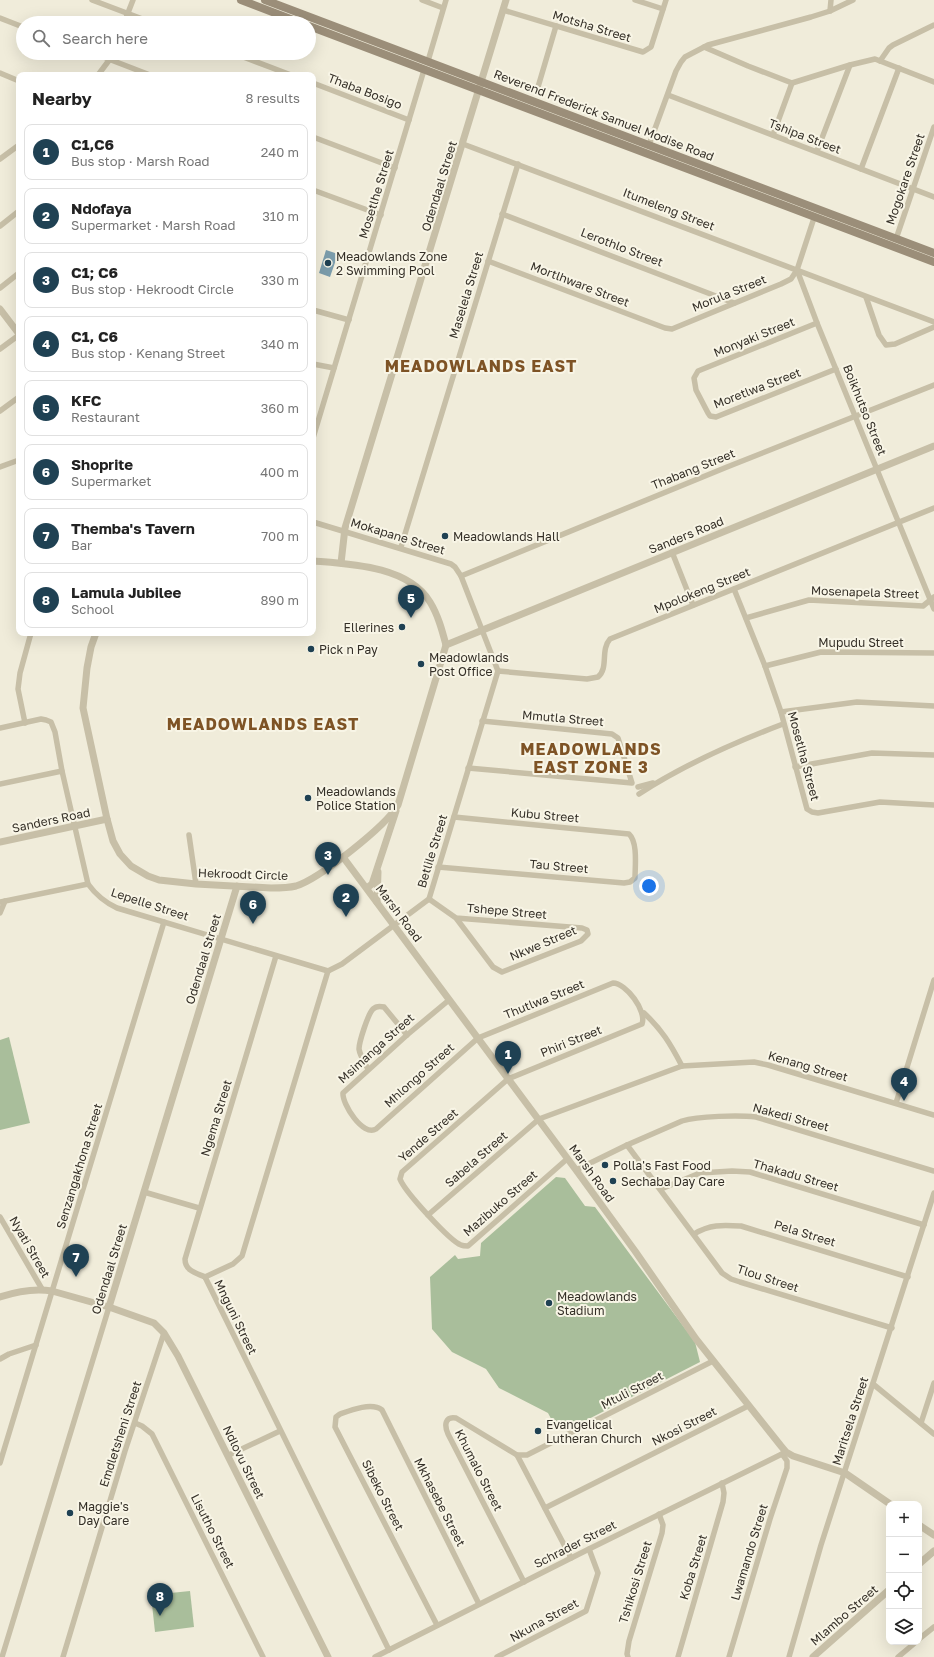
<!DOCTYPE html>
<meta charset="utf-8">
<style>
:root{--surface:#fff;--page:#f2f2f2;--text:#222;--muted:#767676;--line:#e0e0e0;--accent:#1f4153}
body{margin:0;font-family:"Golos Text",sans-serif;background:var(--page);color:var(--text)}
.controls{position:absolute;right:12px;bottom:12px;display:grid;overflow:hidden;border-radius:8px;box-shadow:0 4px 16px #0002}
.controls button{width:36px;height:36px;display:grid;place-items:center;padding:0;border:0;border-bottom:1px solid var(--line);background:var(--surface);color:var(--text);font:20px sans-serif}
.you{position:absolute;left:649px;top:886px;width:14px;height:14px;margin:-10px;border:3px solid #fff;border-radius:50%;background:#1a73e8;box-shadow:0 0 0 6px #1a73e833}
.badge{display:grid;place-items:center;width:26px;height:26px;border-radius:50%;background:var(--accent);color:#fff;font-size:13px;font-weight:700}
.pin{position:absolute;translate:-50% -33px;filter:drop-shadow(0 1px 2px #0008)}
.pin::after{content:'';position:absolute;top:21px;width:14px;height:12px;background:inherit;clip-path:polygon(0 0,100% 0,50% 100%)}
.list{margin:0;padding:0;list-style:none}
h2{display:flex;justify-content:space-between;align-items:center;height:52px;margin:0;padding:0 16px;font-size:17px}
h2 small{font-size:13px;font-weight:400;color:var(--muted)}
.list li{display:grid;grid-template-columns:26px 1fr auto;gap:12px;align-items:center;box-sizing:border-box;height:56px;margin:0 8px 8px;padding:0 8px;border:1px solid var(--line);border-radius:8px}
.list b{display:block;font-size:15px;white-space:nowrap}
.list p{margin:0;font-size:13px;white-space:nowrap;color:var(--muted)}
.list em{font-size:13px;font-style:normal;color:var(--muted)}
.icon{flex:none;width:22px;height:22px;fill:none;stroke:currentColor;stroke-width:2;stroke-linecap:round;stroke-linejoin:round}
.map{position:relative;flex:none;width:934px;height:1657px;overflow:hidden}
.search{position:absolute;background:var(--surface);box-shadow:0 4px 16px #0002;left:16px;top:16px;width:300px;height:44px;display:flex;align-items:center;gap:10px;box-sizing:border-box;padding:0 14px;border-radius:22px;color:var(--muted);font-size:15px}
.panel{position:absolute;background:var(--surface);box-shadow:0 4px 16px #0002;left:16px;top:72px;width:300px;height:564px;border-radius:8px}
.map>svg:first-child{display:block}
.green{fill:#a9be9b}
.water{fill:#7b9cab}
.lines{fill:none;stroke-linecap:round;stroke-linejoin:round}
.minor{stroke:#c7bfa7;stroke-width:5.5}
.tertiary{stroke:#c7bfa7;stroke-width:7}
.secondary{stroke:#9b8e79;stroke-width:8}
.poi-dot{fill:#1f4153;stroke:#f8f5e6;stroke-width:1.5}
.labels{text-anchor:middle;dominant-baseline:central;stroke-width:4;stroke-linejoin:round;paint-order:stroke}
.street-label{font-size:12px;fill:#342f27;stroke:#f8f5e6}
.poi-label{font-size:12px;fill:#342f27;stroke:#f8f5e6;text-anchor:start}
.district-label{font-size:16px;font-weight:bold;letter-spacing:1px;fill:#7e5325;stroke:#f8f5e6}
</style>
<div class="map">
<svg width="934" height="1657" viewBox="0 0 934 1657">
<rect width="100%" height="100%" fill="#f0ecda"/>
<g class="green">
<path d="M 9,1037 L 30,1123 L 0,1130 L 0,1040 Z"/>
<path d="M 556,1177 L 565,1178 L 585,1206 L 595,1207 L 695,1342 L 700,1362 L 575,1426 L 573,1422 L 557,1430 L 548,1413 L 499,1388 L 486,1369 L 452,1352 L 432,1329 L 430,1277 L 455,1255 L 458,1259 L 480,1256 L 481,1243 Z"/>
<path d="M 190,1591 L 194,1627 L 155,1632 L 151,1595 Z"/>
</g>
<path class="water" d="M 326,250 L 338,254 L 330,277 L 319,273 Z"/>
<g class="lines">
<g class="minor">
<path d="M 92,0 L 153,23"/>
<path d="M 422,0 L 443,8"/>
<path d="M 635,0 L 663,9"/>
<path d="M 503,10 L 643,52 L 651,47 L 666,0"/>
<path d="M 830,11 L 831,0"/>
<path d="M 0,18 L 23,27"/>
<path d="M 124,23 L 133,0"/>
<path d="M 704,47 L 748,66 L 792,83"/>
<path d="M 93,53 L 150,75"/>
<path d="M 233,53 L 291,75"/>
<path d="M 428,61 L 446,0"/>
<path d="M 880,61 L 889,48 L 893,45 L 934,25"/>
<path d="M 0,73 L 19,81"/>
<path d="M 98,75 L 110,59 L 112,53"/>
<path d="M 313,83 L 409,120"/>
<path d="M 792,83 L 850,65 L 875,59 L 934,82"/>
<path d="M 538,87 L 556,26"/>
<path d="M 668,95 L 934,197"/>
<path d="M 773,135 L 792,83"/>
<path d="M 313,137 L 395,168"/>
<path d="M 463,144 L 934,322"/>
<path d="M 649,145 L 676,71 L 681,62 L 685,57 L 708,45 L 811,17 L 830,11 L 853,0"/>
<path d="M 817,151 L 850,65"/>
<path d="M 0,159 L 19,145"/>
<path d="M 861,169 L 899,68"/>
<path d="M 313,190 L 381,215"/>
<path d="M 502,214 L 734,303"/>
<path d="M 0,226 L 19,211"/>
<path d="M 896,239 L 934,127"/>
<path d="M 488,261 L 665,328 L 672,329 L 781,284 L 791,279 L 797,270 L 814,218"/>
<path d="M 797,270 L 817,323 L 934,609"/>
<path d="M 0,288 L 19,273"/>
<path d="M 866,297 L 879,335 L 886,345 L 895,344 L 934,327"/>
<path d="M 313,310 L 349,320"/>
<path d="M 817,323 L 698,371 L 694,378 L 696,390 L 708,413 L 710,416 L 716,417 L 836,369"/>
<path d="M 0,349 L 19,335"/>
<path d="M 313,364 L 334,368"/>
<path d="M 0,411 L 19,397"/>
<path d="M 313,438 L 424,70"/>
<path d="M 0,467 L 19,460"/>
<path d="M 401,547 L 518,164"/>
<path d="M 672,552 L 693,605"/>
<path d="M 461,576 L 727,467 L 934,385"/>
<path d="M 734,589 L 765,666 L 781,712 L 807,809 L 812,812 L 818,813 L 880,802 L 934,805"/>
<path d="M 746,618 L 809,600 L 923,606 L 934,597"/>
<path d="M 765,666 L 821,652 L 934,653"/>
<path d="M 498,671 L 587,679 L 598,677 C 609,668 600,650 610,639 L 934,508"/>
<path d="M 781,712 L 857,702 L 934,706"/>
<path d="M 25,723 L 18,689 L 20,673 L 31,633"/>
<path d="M 0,728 L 41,719 L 46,720 L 51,722 L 55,732 L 62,771 L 88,884 C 96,895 104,902 117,908 L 328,971 L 342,964 L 429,899 L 498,671 L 461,576 L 455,567 L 451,564 L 313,522"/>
<path d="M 795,767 L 872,753 L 934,755"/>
<path d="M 468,768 L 632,783 L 618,738 L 612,734 L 482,721"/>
<path d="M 0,784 L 62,771"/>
<path d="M 638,787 L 653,783"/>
<path d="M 639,794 C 683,765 733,743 783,724"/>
<path d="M 189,835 L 196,884"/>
<path d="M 438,867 L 624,883 L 630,882 L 635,878 C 635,867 638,842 629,834 L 454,817"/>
<path d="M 429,899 L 456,918 L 582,928 L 587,930 L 588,934 L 581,941 L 502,972 L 493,967 L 456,918"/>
<path d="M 0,902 L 88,884"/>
<path d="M 0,913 L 5,901"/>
<path d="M 449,1000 L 407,1035 L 343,1093 C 342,1104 363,1137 376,1129 L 478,1038 L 613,983 C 626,983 647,1011 642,1024 L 508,1079 L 402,1172 L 400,1179 C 405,1192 450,1241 461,1245 C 463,1246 466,1246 468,1246 L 567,1159"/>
<path d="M 644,1013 C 662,1030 670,1043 682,1066"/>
<path d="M 368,1069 C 365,1063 360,1056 359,1049 C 359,1042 368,1014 373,1009 C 376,1006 380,1006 384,1007 L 407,1035"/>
<path d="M 896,1103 L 934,980"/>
<path d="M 627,1145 L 722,1273 L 731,1279 L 740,1282 L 892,1328"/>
<path d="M 576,1170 L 627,1145 L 682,1121 C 698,1116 739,1115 756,1117 L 934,1171"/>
<path d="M 661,1189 L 700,1173 L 732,1171 L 750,1172 L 924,1225"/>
<path d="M 144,1192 L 199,1208"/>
<path d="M 428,1215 L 539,1119 L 682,1066 L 754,1062 L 768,1065 L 934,1115"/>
<path d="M 0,1217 L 42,1289"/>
<path d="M 694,1234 C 710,1224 723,1225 741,1226 L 908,1277"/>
<path d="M 205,1277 L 389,1650"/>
<path d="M 205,1277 C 196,1273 185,1271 185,1259 L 276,956"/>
<path d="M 205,1277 L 233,1264 L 242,1256 L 328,971"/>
<path d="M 0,1359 L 9,1354 L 36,1345"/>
<path d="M 873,1384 L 934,1434"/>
<path d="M 135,1423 L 142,1426 L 152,1434 L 263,1657"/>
<path d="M 921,1423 L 934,1383"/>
<path d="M 229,1455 L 280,1431"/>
<path d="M 517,1455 L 571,1558"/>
<path d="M 0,1463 L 164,922"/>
<path d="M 545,1508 L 748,1406"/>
<path d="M 524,1582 L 448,1434 C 444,1425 445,1416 456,1418 L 517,1455 L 527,1455 L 713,1361"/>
<path d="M 437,1625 L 335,1427 L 336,1417 L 340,1414 C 351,1410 372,1402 382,1410 L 479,1604"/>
<path d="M 919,1639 L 934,1627"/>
<path d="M 2,1657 L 109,1307"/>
<path d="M 63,1657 L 125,1451 L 164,1333"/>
<path d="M 375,1657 L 589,1549 L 786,1452"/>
<path d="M 497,1657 L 586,1611 L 598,1573 L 589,1549"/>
<path d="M 628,1657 L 627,1654 L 629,1641 L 662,1533 L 663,1525 L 659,1514"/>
<path d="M 678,1657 L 723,1502 L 724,1493 L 722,1483"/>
<path d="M 729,1657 L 770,1519 L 787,1468 L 787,1461 L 782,1454"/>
<path d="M 789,1657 L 821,1545 L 934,1193"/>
<path d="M 898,1657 L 916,1642"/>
</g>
<g class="tertiary">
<path d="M 0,309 L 19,334"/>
<path d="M 341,563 L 345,528 L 506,0"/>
<path d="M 96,633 L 91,647 L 87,668 L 83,708 L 107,819 L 113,841 L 120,854 L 131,866 L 148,876 L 159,880 L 196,884 L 271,888 C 280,888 288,888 296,886 C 319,879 386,826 398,805 L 446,645 C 442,630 438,615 430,602 C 408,566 350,564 313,561"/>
<path d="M 446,645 L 934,446"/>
<path d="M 0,842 L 107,819"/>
<path d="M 343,857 L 576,1170 L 635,1251 L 696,1339 L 781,1446 L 786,1452 L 793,1456 L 845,1473 L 890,1504"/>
<path d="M 367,888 L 372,884 L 396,811"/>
<path d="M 377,902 L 378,872"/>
<path d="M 0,1297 C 18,1291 34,1288 52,1291 L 109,1307 L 154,1323 L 164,1333 L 178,1356 L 328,1657"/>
<path d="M 109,1307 L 237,886"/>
<path d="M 919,1525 L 934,1535"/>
<path d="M 919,1564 L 934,1551"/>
<path d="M 813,1657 L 889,1590"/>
</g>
<g class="secondary">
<path d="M 241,0 L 301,23"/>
<path d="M 265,0 L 934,253"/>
<path d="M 309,26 L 934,262"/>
</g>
</g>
<g class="poi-dot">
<circle cx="328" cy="263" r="4"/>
<circle cx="445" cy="536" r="4"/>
<circle cx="402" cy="627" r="4"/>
<circle cx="311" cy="649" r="4"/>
<circle cx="421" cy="664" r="4"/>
<circle cx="308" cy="798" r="4"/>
<circle cx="605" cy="1165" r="4"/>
<circle cx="613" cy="1181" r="4"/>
<circle cx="549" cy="1303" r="4"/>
<circle cx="538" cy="1431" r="4"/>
<circle cx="70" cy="1513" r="4"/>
</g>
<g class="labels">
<g class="street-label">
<text transform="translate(592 26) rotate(17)">Motsha Street</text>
<text transform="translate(365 91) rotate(21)">Thaba Bosigo</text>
<text transform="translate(604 115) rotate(21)">Reverend Frederick Samuel Modise Road</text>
<text transform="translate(805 136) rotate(21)">Tshipa Street</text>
<text transform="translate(905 179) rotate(-71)">Mogokare Street</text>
<text transform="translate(439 186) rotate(-73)">Odendaal Street</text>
<text transform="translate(376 194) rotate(-73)">Mosetlhe Street</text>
<text transform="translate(669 209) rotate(21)">Itumeleng Street</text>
<text transform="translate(622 247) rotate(21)">Lerothlo Street</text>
<text transform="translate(580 284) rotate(21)">Mortlhware Street</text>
<text transform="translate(729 293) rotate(-22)">Morula Street</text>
<text transform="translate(466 295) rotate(-73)">Maselela Street</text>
<text transform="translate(754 337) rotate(-22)">Monyaki Street</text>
<text transform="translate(757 388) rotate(-21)">Moretlwa Street</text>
<text transform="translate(865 410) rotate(68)">Boikhutso Street</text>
<text transform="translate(693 469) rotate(-22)">Thabang Street</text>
<text transform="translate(686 535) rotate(-22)">Sanders Road</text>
<text transform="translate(398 536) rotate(17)">Mokapane Street</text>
<text transform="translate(702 590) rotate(-22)">Mpolokeng Street</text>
<text transform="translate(865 592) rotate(2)">Mosenapela Street</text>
<text x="861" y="642">Mupudu Street</text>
<text transform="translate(563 718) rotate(5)">Mmutla Street</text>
<text transform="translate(804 756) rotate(75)">Mosetlha Street</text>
<text transform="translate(545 815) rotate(5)">Kubu Street</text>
<text transform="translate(51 820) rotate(-12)">Sanders Road</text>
<text transform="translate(432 851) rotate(-73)">Betlile Street</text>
<text transform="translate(559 866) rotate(5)">Tau Street</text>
<text transform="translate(243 874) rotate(2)">Hekroodt Circle</text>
<text transform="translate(150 904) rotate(18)">Lepelle Street</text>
<text transform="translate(507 911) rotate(5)">Tshepe Street</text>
<text transform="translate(399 913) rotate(53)">Marsh Road</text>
<text transform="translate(543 943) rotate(-23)">Nkwe Street</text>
<text transform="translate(203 959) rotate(-73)">Odendaal Street</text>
<text transform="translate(544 999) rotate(-22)">Thutlwa Street</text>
<text transform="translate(571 1041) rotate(-22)">Phiri Street</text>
<text transform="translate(376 1048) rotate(-42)">Msimanga Street</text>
<text transform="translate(808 1066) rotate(16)">Kenang Street</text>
<text transform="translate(419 1075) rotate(-42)">Mhlongo Street</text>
<text transform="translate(791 1117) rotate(15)">Nakedi Street</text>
<text transform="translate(216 1118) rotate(-73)">Ngema Street</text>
<text transform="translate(428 1135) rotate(-41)">Yende Street</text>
<text transform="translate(476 1159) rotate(-41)">Sabela Street</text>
<text transform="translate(79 1166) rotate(-73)">Senzangakhona Street</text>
<text transform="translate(592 1173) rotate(54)">Marsh Road</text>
<text transform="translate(796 1175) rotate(16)">Thakadu Street</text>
<text transform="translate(500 1203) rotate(-41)">Mazibuko Street</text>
<text transform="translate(805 1233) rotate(17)">Pela Street</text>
<text transform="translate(30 1247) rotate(60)">Nyati Street</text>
<text transform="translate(109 1269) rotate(-73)">Odendaal Street</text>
<text transform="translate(768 1278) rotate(18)">Tlou Street</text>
<text transform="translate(236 1317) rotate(64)">Mnguni Street</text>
<text transform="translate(632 1390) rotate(-27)">Mtuli Street</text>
<text transform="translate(850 1421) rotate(-72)">Maritsela Street</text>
<text transform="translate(684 1426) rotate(-27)">Nkosi Street</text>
<text transform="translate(120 1434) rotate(-72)">Emdletsheni Street</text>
<text transform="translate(244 1462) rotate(64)">Ndlovu Street</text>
<text transform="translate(479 1470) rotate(63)">Khumalo Street</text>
<text transform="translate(383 1495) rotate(63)">Sibeko Street</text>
<text transform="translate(440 1502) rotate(63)">Mkhasebe Street</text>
<text transform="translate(213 1531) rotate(63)">Lisutho Street</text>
<text transform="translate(575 1544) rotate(-27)">Schrader Street</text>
<text transform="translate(749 1552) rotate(-73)">Lwamando Street</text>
<text transform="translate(693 1567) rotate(-73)">Koba Street</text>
<text transform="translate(635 1582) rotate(-73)">Tshikosi Street</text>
<text transform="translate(844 1615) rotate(-41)">Mlambo Street</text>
<text transform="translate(544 1620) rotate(-29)">Nkuna Street</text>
</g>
<g class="poi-label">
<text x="336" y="256">Meadowlands Zone<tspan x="336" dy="14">2 Swimming Pool</tspan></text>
<text x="453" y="536">Meadowlands Hall</text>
<text x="394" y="627" text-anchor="end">Ellerines</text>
<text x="319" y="649">Pick n Pay</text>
<text x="429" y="657">Meadowlands<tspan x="429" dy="14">Post Office</tspan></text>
<text x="316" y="791">Meadowlands<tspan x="316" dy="14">Police Station</tspan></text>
<text x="613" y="1165">Polla's Fast Food</text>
<text x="621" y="1181">Sechaba Day Care</text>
<text x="557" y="1296">Meadowlands<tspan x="557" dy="14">Stadium</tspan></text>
<text x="546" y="1424">Evangelical<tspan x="546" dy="14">Lutheran Church</tspan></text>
<text x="78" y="1506">Maggie's<tspan x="78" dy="14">Day Care</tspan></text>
</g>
<g class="district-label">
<text x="481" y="366">MEADOWLANDS EAST</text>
<text x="263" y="724">MEADOWLANDS EAST</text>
<text x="591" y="749">MEADOWLANDS<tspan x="591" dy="18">EAST ZONE 3</tspan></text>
</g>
</g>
</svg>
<div class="controls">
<button>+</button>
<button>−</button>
<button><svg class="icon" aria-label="locate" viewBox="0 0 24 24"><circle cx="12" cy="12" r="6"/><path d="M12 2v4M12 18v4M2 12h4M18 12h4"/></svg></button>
<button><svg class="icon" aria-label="layers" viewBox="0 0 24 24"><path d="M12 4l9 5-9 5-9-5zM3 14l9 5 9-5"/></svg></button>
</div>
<div class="you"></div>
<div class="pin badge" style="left:508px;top:1074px">1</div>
<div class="pin badge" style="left:346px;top:917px">2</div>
<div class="pin badge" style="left:328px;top:875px">3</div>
<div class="pin badge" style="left:904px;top:1101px">4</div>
<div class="pin badge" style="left:411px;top:618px">5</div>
<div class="pin badge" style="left:253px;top:924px">6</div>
<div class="pin badge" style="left:76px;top:1277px">7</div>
<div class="pin badge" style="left:160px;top:1616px">8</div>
<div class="search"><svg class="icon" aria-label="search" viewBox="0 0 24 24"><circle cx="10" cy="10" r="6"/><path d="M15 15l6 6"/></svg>Search here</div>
<section class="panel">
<h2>Nearby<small>8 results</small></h2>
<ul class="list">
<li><span class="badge">1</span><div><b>C1,C6</b><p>Bus stop · Marsh Road</p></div><em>240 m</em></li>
<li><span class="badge">2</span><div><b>Ndofaya</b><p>Supermarket · Marsh Road</p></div><em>310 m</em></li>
<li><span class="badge">3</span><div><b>C1; C6</b><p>Bus stop · Hekroodt Circle</p></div><em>330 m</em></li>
<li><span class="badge">4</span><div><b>C1, C6</b><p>Bus stop · Kenang Street</p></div><em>340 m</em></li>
<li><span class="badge">5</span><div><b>KFC</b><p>Restaurant</p></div><em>360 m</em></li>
<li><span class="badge">6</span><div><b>Shoprite</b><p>Supermarket</p></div><em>400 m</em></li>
<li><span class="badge">7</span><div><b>Themba's Tavern</b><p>Bar</p></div><em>700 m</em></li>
<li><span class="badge">8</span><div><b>Lamula Jubilee</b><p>School</p></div><em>890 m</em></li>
</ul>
</section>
</div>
